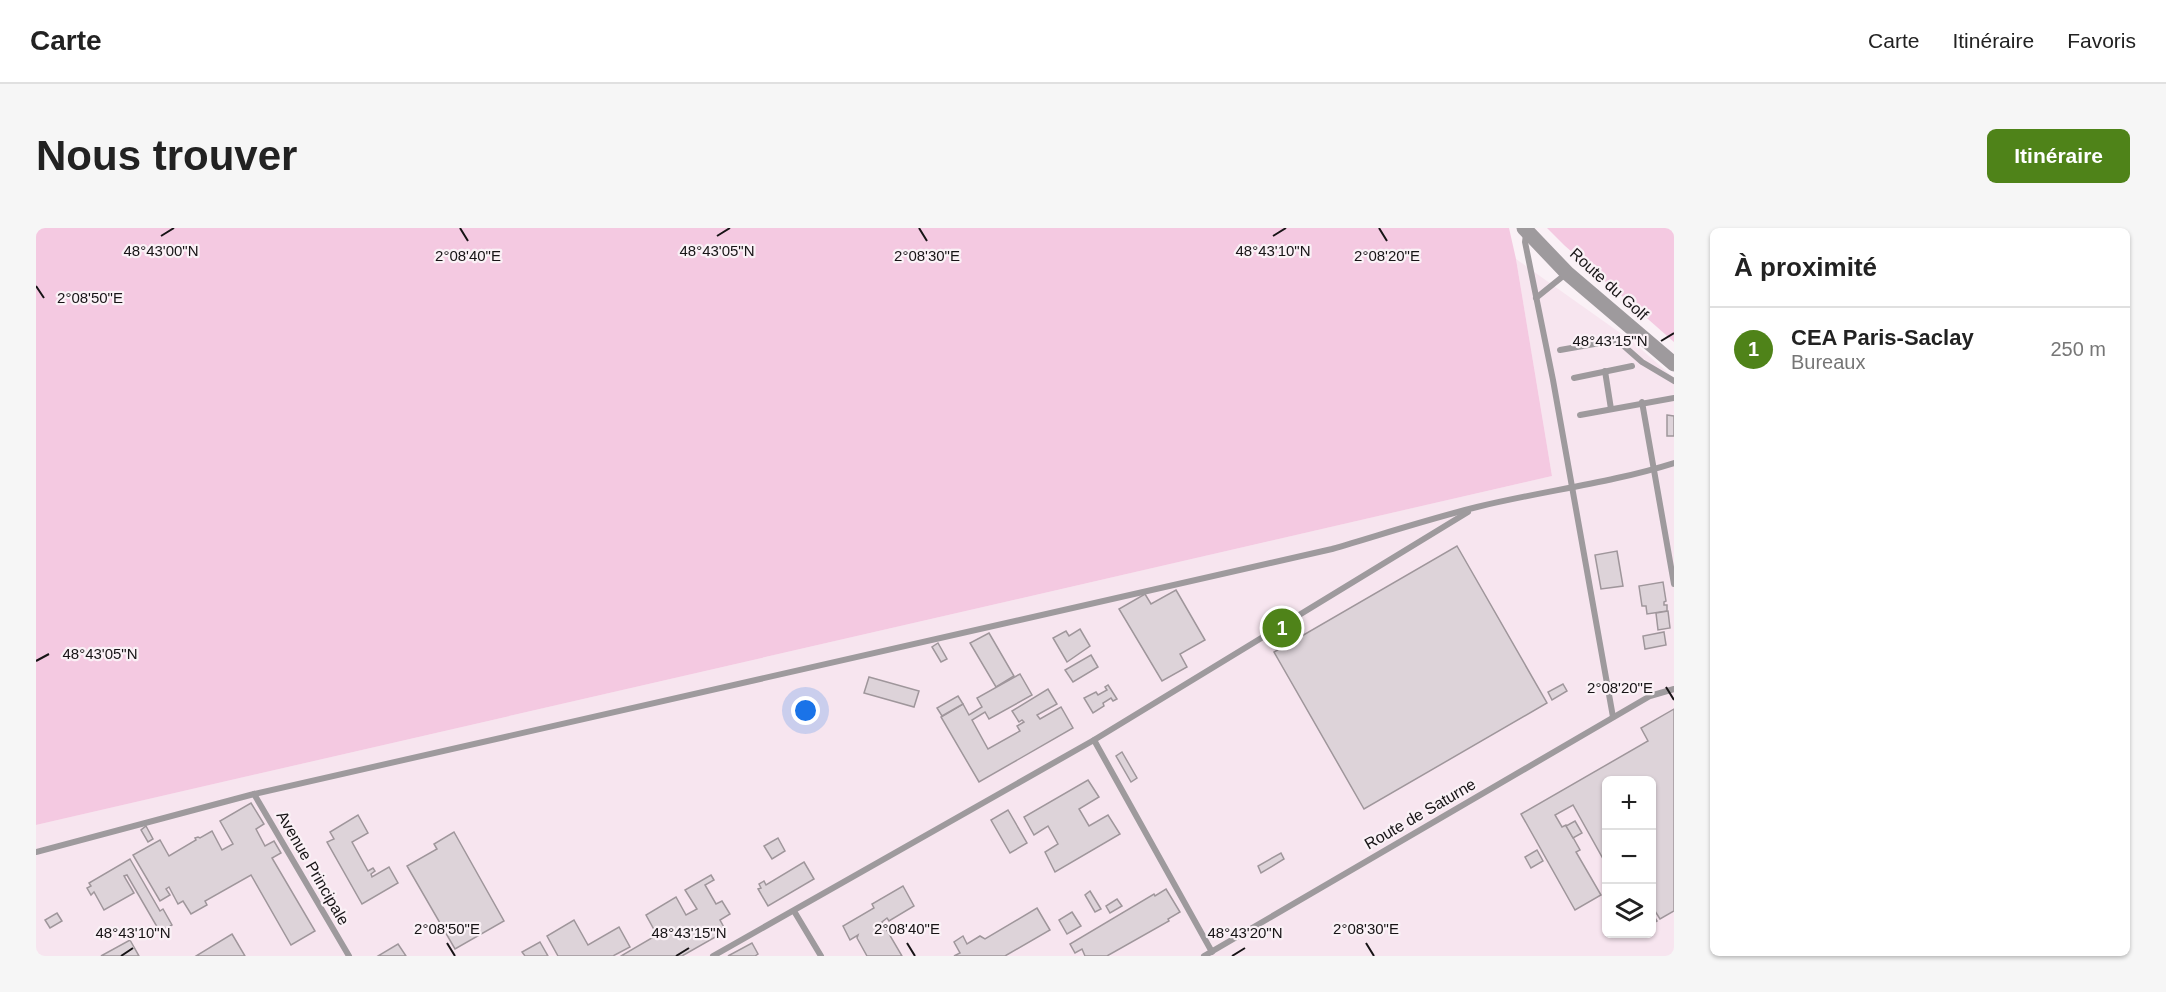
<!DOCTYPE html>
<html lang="fr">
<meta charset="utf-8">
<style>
:root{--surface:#fff;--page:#f6f6f6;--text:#222;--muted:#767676;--line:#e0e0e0;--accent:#4f8319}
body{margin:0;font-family:Arial,sans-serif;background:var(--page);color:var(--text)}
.controls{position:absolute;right:18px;bottom:18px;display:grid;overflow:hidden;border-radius:9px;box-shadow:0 2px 4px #0004}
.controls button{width:54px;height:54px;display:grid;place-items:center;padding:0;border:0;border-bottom:2px solid var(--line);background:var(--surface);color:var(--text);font:30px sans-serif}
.you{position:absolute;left:770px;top:483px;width:21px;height:21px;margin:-15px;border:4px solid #fff;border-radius:50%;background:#1a73e8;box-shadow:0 0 0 9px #1a73e833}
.badge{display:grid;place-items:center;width:39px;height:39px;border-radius:50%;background:var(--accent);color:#fff;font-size:20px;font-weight:700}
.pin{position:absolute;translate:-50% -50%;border:3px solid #fff;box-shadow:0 2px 6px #0006}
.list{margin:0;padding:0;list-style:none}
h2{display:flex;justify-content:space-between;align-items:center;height:78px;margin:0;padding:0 24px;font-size:26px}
h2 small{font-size:20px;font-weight:400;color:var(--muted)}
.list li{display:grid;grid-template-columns:39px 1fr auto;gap:18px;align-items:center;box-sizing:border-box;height:84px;padding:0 24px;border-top:2px solid var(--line)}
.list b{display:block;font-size:22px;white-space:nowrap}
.list p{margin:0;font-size:20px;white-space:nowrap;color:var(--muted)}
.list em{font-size:20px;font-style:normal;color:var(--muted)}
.icon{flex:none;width:33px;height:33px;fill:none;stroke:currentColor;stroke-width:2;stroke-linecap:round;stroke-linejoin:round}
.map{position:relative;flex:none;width:1638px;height:728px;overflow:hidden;border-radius:9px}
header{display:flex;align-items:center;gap:36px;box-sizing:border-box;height:84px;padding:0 30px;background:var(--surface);border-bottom:2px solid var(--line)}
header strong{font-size:28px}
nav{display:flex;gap:33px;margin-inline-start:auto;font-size:21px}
.intro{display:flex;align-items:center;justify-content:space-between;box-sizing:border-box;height:144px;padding:0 36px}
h1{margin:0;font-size:42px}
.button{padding:15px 27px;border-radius:9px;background:var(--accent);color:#fff;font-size:21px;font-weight:700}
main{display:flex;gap:36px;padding:0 36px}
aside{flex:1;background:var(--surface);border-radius:9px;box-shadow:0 2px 4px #0004}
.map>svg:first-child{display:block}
.built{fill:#f7e5ef;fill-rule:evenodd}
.green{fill:#f4c9e1}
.building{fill:#ddd3d9;stroke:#9f969b;stroke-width:1.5}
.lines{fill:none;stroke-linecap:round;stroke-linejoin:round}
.service{stroke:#9e9a9d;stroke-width:6}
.tertiary{stroke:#9e9a9d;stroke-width:15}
.ticks{fill:none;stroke:#171416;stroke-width:2}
.labels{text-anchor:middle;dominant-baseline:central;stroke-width:4.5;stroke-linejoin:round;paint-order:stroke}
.street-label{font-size:16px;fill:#171416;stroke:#faf1f6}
.ticks-label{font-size:15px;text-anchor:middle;fill:#171416;stroke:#faf1f6;stroke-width:4.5;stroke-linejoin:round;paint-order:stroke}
</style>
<header>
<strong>Carte</strong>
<nav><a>Carte</a><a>Itinéraire</a><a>Favoris</a></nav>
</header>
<div class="intro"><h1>Nous trouver</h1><a class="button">Itinéraire</a></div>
<main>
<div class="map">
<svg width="1638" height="728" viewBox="0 0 1638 728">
<rect width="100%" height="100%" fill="#faf1f6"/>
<path class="built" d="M 1480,31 L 1597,114 L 1638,150 L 1638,728 L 0,728 L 0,597 L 1516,248 ZM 1570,552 L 1616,552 L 1616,706 L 1570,706 Z"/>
<g class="green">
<path d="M 0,0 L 1473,0 L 1480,31 L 1516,248 L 0,597 Z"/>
<path d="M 1511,0 L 1638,0 L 1638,114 L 1528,17 Z"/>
</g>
<g class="building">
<path d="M 1631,187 L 1638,188 L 1638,208 L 1631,208 Z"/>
<path d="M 1421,318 L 1511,475 L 1328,581 L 1238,424 Z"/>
<path d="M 1581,323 L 1587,358 L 1565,361 L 1559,327 Z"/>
<path d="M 1627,354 L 1630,373 L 1628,374 L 1628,377 L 1631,377 L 1631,383 L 1611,386 L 1610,378 L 1606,378 L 1603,358 Z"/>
<path d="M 1140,362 L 1169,412 L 1144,426 L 1151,439 L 1126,453 L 1083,381 L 1109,366 L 1115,376 Z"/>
<path d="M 1632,383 L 1634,400 L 1622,402 L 1620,385 Z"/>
<path d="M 1044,401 L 1054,418 L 1031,434 L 1017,410 L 1030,403 L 1033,408 Z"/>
<path d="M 1628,404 L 1630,417 L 1609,421 L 1607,408 Z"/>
<path d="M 953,405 L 978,448 L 960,459 L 934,415 Z"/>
<path d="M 902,415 L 911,431 L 905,434 L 896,419 Z"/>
<path d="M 1055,427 L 1062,439 L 1037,454 L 1029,442 Z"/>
<path d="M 984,446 L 996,467 L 953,491 L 949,484 L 936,492 L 952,521 L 984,503 L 981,498 L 988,494 L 986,492 L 983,494 L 976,483 L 1012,461 L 1021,476 L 1001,487 L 1004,491 L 1025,479 L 1037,500 L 943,554 L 905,489 L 927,476 L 933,487 L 946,479 L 941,470 Z"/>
<path d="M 833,449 L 883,463 L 878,479 L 828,465 Z"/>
<path d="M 1527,456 L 1531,463 L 1516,472 L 1512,464 Z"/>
<path d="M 1072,457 L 1081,471 L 1077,473 L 1075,470 L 1067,475 L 1068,478 L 1057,485 L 1048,470 L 1060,464 L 1062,467 L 1071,462 L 1069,459 Z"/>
<path d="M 922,468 L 927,476 L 906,488 L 901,480 Z"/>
<path d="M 1638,481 L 1638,683 L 1624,691 L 1619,683 L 1616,685 L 1621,693 L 1616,696 L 1616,552 L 1570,552 L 1570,636 L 1537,577 L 1519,587 L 1526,599 L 1530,597 L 1544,622 L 1540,624 L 1565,667 L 1539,682 L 1485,586 L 1612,513 L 1605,500 Z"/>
<path d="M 1086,524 L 1101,550 L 1095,554 L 1080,528 Z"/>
<path d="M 1052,552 L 1063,569 L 1043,581 L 1053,598 L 1072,587 L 1084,606 L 1019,644 L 1009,624 L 1022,616 L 1012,598 L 998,607 L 988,589 Z"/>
<path d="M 215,575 L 228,596 L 220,601 L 229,618 L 238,613 L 245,625 L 236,630 L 279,703 L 255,717 L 215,647 L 169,673 L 171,677 L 155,686 L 147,673 L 142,676 L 133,659 L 130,661 L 134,667 L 124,673 L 97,627 L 124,612 L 133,628 L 160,612 L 159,610 L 162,609 L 164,610 L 176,603 L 186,622 L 197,616 L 184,593 Z"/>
<path d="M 972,582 L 991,615 L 974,625 L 955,592 Z"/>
<path d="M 322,587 L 332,605 L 316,614 L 332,643 L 337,640 L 339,643 L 335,646 L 336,649 L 353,639 L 362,655 L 326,676 L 291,614 L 298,611 L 294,604 Z"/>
<path d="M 1539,593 L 1546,605 L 1537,610 L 1530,598 Z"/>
<path d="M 110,598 L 117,611 L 112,614 L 105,602 Z"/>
<path d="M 418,604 L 468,693 L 419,721 L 371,638 L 401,621 L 398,616 Z"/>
<path d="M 742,610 L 749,623 L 736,631 L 728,618 Z"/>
<path d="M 1501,622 L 1507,633 L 1495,640 L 1489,629 Z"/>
<path d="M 1245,625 L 1248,631 L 1225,645 L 1222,638 Z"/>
<path d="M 94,631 L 124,683 L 127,681 L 136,697 L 124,704 L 91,647 L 88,648 L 98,665 L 68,682 L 58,664 L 55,667 L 51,660 L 55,658 L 53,655 Z"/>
<path d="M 768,634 L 778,651 L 732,678 L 722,661 L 725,660 L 723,656 L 728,653 L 730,657 Z"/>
<path d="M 675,647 L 678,652 L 669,657 L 680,676 L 686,673 L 694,686 L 684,692 L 690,703 L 646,728 L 585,728 L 621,707 L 610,687 L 640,669 L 650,687 L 661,681 L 649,662 Z"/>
<path d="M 867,658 L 878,678 L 853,693 L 851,690 L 846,694 L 866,728 L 831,728 L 821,710 L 822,707 L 814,712 L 807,698 L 838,680 L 836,676 Z"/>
<path d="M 1130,661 L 1144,684 L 1132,691 L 1133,693 L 1071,728 L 1049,728 L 1046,721 L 1039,725 L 1034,716 L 1118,666 L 1119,668 Z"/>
<path d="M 1054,663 L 1065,681 L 1059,684 L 1049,667 Z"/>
<path d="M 1081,671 L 1086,678 L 1074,685 L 1070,678 Z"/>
<path d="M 1001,680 L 1014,702 L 969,728 L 918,728 L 924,725 L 918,714 L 927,708 L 931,716 L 944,708 L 949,711 Z"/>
<path d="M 1036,684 L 1045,698 L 1031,706 L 1023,692 Z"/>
<path d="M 21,685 L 26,693 L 14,700 L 9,692 Z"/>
<path d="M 538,692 L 552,717 L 583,699 L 594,719 L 577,728 L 522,728 L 511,708 Z"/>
<path d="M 196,706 L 209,728 L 160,728 Z"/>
<path d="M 94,712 L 103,728 L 65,728 Z"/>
<path d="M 504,714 L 512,728 L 489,728 L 486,724 Z"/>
<path d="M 716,715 L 722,726 L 719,728 L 692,728 Z"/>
<path d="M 362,716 L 370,728 L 342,728 Z"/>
</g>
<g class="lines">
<g class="service">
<path d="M 1490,6 L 1489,14 L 1517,152 L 1577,489"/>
<path d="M 1500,70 L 1531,45"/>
<path d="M 1524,122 L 1581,112 L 1606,134 L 1638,153"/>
<path d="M 1569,143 L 1575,181"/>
<path d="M 1538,150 L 1596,138"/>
<path d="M 1606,174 L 1638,356"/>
<path d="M 1544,187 L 1638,170"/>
<path d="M 1058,512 L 1176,724"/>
<path d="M 218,566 L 313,728"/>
<path d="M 0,624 L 218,566 L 1296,321 C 1344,307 1392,291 1441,279 C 1506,263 1575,255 1638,235"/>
<path d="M 758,683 L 785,728"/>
<path d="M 677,728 L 1058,512 L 1432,284"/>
<path d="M 1168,728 L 1614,468 L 1638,461"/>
</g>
<path class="tertiary" d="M 1488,0 L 1531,45 L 1638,136"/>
</g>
<path class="ticks" d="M 424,0 L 432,13M 883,0 L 891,13M 1343,0 L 1351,13M 125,8 L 138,0M 681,8 L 694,0M 1237,8 L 1250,0M 0,58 L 8,70M 1625,113 L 1638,105M 0,433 L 13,426M 1630,459 L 1638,472M 411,715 L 419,728M 871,715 L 879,728M 1330,715 L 1338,728M 85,728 L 97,720M 640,728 L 653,720M 1196,728 L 1209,720"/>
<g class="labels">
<g class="street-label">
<text transform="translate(1573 56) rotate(42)">Route du Golf</text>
<text transform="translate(1384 586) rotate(-30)">Route de Saturne</text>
<text transform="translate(277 640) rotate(60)">Avenue Principale</text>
</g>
</g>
<g class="ticks-label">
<text x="125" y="28">48°43'00"N</text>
<text x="681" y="28">48°43'05"N</text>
<text x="1237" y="28">48°43'10"N</text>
<text x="432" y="33">2°08'40"E</text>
<text x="891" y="33">2°08'30"E</text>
<text x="1351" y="33">2°08'20"E</text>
<text x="54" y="75">2°08'50"E</text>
<text x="1574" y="118">48°43'15"N</text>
<text x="64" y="431">48°43'05"N</text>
<text x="1584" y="465">2°08'20"E</text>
<text x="411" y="706">2°08'50"E</text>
<text x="871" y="706">2°08'40"E</text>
<text x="1330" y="706">2°08'30"E</text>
<text x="97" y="710">48°43'10"N</text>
<text x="653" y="710">48°43'15"N</text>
<text x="1209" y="710">48°43'20"N</text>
</g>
</svg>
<div class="controls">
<button>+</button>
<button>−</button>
<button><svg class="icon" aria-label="layers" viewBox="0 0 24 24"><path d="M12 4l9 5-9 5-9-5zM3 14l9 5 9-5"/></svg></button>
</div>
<div class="you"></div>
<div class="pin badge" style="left:1246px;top:400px">1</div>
</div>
<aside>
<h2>À proximité<small></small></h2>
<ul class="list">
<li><span class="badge">1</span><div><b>CEA Paris-Saclay</b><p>Bureaux</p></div><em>250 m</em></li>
</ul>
</aside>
</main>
